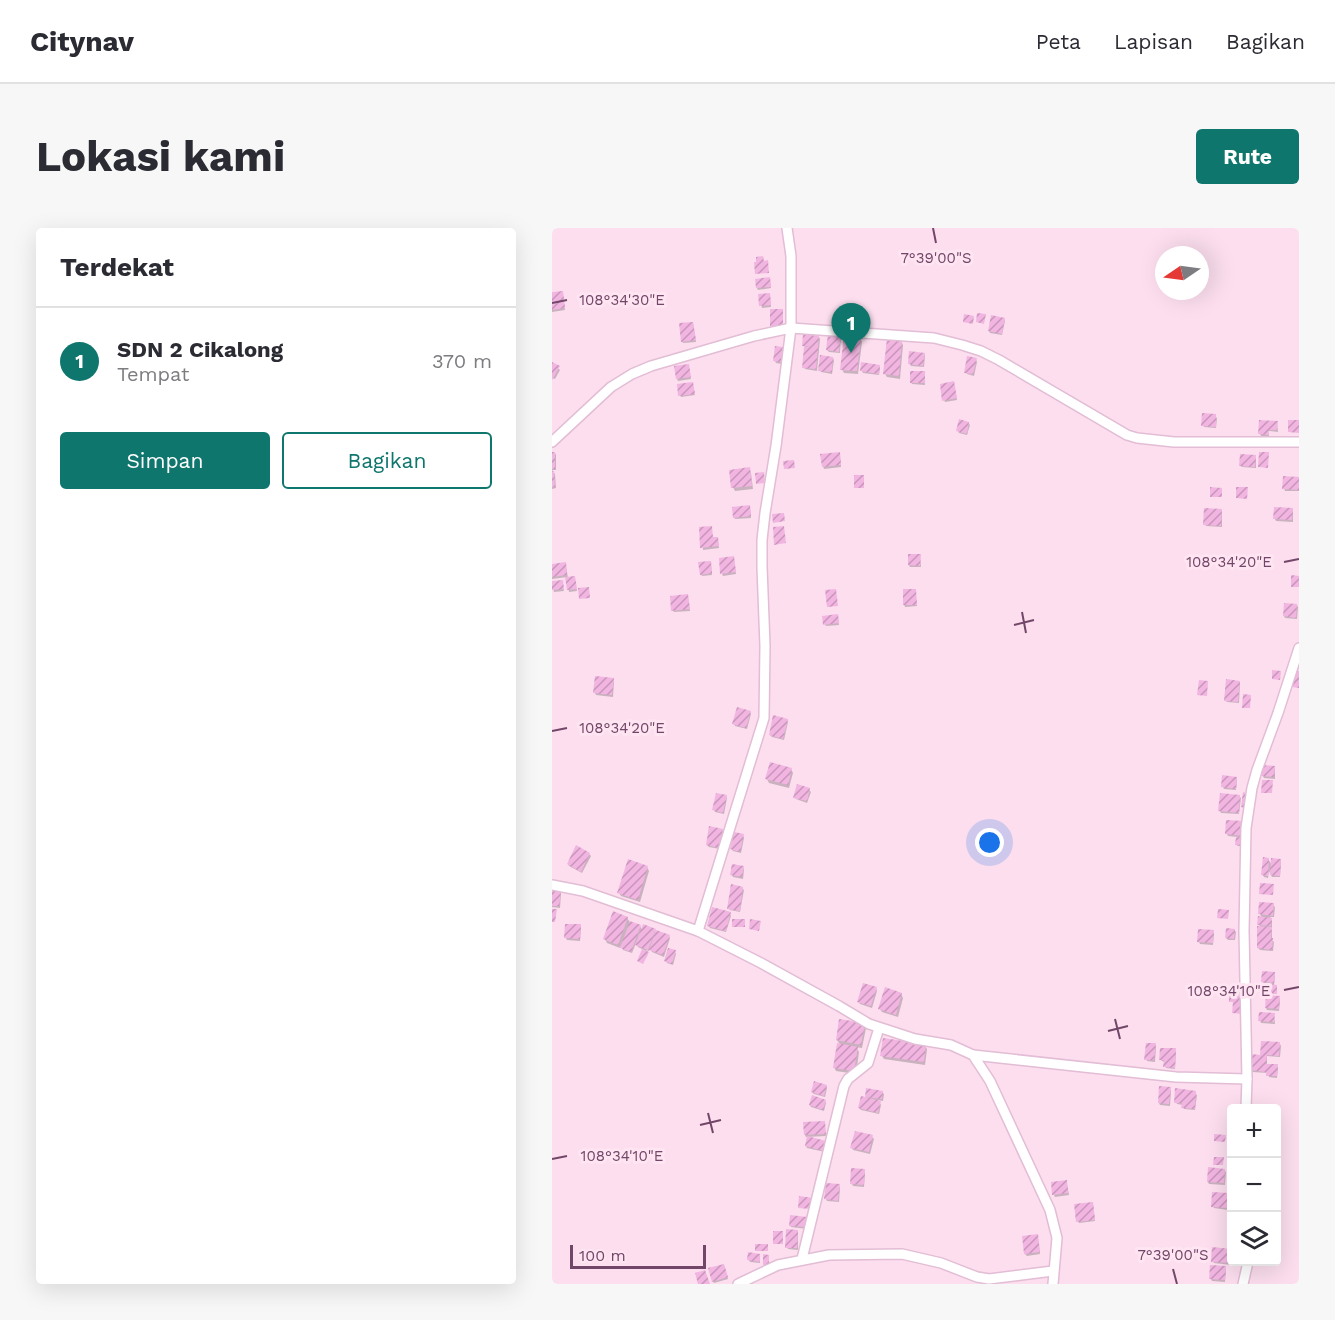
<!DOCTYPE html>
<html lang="id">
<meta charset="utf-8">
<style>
:root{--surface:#fff;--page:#f7f7f7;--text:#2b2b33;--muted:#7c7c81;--line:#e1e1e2;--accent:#0f766e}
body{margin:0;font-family:"Work Sans",sans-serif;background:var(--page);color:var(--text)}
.controls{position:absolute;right:18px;bottom:18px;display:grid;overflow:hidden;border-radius:6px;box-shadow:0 6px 24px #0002}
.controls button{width:54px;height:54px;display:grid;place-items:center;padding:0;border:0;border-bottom:2px solid var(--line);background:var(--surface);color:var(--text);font:30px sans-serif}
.compass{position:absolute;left:603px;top:18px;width:54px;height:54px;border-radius:50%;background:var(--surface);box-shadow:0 6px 24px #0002;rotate:257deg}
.scale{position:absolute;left:18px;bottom:15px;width:136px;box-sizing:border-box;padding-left:6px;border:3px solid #724668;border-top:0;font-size:16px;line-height:21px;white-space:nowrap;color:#724668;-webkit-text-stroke:4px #ffe4f2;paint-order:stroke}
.you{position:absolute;left:438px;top:615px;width:21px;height:21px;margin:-15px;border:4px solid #fff;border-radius:50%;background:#1a73e8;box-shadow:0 0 0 9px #1a73e833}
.badge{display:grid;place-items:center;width:39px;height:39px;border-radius:50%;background:var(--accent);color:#fff;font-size:20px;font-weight:700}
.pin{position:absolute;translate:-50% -50px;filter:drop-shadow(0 2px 3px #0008)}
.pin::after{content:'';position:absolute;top:32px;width:21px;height:18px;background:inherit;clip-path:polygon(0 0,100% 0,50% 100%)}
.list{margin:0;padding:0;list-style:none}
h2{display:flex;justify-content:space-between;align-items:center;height:78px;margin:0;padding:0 24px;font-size:26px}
h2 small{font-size:20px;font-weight:400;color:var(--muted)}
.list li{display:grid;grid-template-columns:39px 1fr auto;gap:18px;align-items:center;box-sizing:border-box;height:108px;padding:0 24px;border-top:2px solid var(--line)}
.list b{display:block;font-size:22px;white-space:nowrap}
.list p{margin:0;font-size:20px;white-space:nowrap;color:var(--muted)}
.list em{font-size:20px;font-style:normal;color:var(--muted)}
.actions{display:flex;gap:12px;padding:18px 24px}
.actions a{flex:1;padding:14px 0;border:2px solid var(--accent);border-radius:6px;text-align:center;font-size:21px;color:var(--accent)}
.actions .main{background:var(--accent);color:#fff}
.icon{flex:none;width:33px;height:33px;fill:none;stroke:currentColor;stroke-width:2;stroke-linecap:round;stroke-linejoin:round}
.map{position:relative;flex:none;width:747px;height:1056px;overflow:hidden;border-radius:6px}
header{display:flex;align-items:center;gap:36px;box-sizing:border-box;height:84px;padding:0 30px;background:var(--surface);border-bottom:2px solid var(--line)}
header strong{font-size:28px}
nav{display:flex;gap:33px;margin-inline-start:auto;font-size:21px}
.intro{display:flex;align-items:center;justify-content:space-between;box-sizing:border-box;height:144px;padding:0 36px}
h1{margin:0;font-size:42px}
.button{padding:15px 27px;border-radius:6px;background:var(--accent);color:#fff;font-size:21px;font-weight:700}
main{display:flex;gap:36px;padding:0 36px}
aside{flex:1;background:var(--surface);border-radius:6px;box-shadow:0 6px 24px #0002}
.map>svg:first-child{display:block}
.shadow{fill:#0003}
.building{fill:url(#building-hatch)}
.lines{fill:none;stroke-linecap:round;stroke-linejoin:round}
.minor-casing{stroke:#e2bdd5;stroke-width:12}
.minor{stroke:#fff;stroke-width:9}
.ticks{fill:none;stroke:#724668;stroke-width:2}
.ticks-label{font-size:15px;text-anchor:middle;fill:#724668;stroke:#ffe4f2;stroke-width:6;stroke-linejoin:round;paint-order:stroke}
</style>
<header>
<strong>Citynav</strong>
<nav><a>Peta</a><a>Lapisan</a><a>Bagikan</a></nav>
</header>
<div class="intro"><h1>Lokasi kami</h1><a class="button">Rute</a></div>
<main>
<aside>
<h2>Terdekat<small></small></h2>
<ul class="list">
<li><span class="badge">1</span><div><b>SDN 2 Cikalong</b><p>Tempat</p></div><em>370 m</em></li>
</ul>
<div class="actions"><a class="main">Simpan</a><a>Bagikan</a></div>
</aside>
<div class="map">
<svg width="747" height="1056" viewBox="0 0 747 1056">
<defs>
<pattern id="building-hatch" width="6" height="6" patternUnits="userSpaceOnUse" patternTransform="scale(1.5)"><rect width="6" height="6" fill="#f2b5e2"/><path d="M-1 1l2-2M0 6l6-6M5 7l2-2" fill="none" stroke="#c895bb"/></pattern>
</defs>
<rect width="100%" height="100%" fill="#fcdeee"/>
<g class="shadow">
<path d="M 218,53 L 219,60 L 206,62 L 205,60 Z"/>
<path d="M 0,66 L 11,67 L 13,82 L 0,84 Z"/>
<path d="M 207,67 L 218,68 L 219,79 L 210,80 Z"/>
<path d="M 452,91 L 453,93 L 450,107 L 438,105 L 437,103 Z"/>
<path d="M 141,95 L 144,114 L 131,115 L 130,113 Z"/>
<path d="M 288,107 L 289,109 L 288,125 L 277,124 L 275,122 Z"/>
<path d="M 267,109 L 268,111 L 265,143 L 253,141 L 252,139 L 253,119 L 251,117 Z"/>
<path d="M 308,110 L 310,114 L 306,146 L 292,145 L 290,141 Z"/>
<path d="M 349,113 L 351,117 L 348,151 L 335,149 L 333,146 Z"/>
<path d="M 230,120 L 231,122 L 230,136 L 224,135 L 223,133 Z"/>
<path d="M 372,126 L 373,128 L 372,139 L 359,138 L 358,136 Z"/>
<path d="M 281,130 L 282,132 L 280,146 L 269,144 L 268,142 Z"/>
<path d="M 424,132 L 425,134 L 422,148 L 415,146 L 414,144 Z"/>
<path d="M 0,136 L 8,142 L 3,151 L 0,150 Z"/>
<path d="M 136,138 L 139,151 L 126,153 L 125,151 Z"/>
<path d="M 327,138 L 328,140 L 327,147 L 311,145 L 310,143 Z"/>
<path d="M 372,145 L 373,157 L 360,156 L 359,154 Z"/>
<path d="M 402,157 L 405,172 L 393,174 L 392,172 Z"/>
<path d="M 141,158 L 143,167 L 129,169 L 128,167 Z"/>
<path d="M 663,188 L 665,190 L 664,200 L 652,199 L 651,197 Z"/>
<path d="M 416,195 L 418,197 L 415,207 L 407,205 L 406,203 Z"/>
<path d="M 725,195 L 726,204 L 717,203 L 717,208 L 709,208 L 708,206 Z"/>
<path d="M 0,225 L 3,225 L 4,227 L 4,242 L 0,242 L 3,246 L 4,260 L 0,261 Z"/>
<path d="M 288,228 L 289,239 L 272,241 L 271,238 Z"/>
<path d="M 703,229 L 704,231 L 704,240 L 690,239 L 688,237 Z"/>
<path d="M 197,241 L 199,245 L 201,261 L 183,263 L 181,259 Z"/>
<path d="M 747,250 L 747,263 L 733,263 L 732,260 Z"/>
<path d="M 198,281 L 199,290 L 183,291 L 182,289 Z"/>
<path d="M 740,281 L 741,283 L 741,294 L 724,293 L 723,291 Z"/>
<path d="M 669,283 L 670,285 L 670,299 L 654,298 L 653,296 Z"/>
<path d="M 149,301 L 161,311 L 166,312 L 167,320 L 151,322 Z"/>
<path d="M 368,328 L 369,339 L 358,339 L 357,337 Z"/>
<path d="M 182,332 L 184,346 L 171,348 L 170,346 Z"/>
<path d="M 159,337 L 160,347 L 150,348 L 149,346 Z"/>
<path d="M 0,338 L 14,338 L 16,350 L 23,352 L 25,363 L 17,364 L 15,349 L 0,351 Z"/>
<path d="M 10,354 L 12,363 L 2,364 L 0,355 Z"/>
<path d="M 363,363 L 365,378 L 353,379 L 352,376 Z"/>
<path d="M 136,370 L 138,383 L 122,384 L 121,382 Z"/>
<path d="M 745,377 L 746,379 L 745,391 L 733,390 L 732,388 Z"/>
<path d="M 286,389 L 287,397 L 274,398 L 273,396 Z"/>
<path d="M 61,452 L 62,454 L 61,469 L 44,467 L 43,465 Z"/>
<path d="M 687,454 L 688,456 L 687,475 L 675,474 L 673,472 Z"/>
<path d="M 198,484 L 199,486 L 195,501 L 183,498 L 182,496 Z"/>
<path d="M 235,492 L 236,494 L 232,512 L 220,509 L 218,507 Z"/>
<path d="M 722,539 L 723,541 L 723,551 L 712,550 L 711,548 Z"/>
<path d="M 239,541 L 241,545 L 237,560 L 217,555 L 215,551 Z"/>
<path d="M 684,550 L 685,552 L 684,562 L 672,561 L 671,559 Z"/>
<path d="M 257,562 L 259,564 L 255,575 L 244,571 L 243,569 Z"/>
<path d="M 174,568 L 175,570 L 172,586 L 163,584 L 162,582 Z"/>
<path d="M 687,568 L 689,570 L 687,586 L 669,585 L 668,583 Z"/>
<path d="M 692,597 L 691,618 L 685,618 L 686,609 L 676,608 L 675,606 Z"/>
<path d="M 170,602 L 171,604 L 168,621 L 157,619 L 155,617 Z"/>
<path d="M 191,608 L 192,610 L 189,625 L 181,623 L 180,621 Z"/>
<path d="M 37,626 L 39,628 L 30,645 L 17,638 L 16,636 Z"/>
<path d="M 716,631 L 720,637 L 728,632 L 729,634 L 728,649 L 720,649 L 717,643 L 716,650 L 712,649 L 711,647 Z"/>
<path d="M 95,639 L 97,643 L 88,674 L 69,668 L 67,665 Z"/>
<path d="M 191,639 L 192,642 L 191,651 L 181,649 L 180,647 Z"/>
<path d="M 190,660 L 192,662 L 188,684 L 178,682 L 176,680 Z"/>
<path d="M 0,663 L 8,664 L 9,666 L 8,680 L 0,679 Z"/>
<path d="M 721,677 L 723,679 L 722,689 L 718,689 L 720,693 L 720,700 L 718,700 L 720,703 L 720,712 L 722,714 L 721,723 L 708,722 L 706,720 L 709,700 L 707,696 L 710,690 L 708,686 Z"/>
<path d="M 178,686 L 179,688 L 174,704 L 158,700 L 157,698 Z"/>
<path d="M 75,690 L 78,694 L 88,698 L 90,702 L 103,702 L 105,706 L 117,708 L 118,710 L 112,729 L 100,724 L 98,720 L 97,723 L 94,722 L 96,726 L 91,735 L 87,733 L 92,722 L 86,719 L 84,715 L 80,725 L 71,722 L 69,718 L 68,720 L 55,715 L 53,711 Z"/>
<path d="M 28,698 L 29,700 L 28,713 L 15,712 L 14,710 Z"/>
<path d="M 682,702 L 684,704 L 683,712 L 676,712 L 674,710 Z"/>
<path d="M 661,704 L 662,706 L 661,717 L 648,716 L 647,714 Z"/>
<path d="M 123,724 L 124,726 L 121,737 L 115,735 L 114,733 Z"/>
<path d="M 722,746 L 723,748 L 722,758 L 724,766 L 717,765 L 718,756 L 712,756 L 711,754 Z"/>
<path d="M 324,760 L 325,763 L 320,780 L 308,776 L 307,774 Z"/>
<path d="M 349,766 L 351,770 L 346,789 L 330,784 L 328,781 Z"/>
<path d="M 727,770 L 728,772 L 727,783 L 715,782 L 714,780 Z"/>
<path d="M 722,787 L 723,796 L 709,795 L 708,792 Z"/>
<path d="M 312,797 L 314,800 L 310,820 L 304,819 L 307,824 L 304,846 L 284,843 L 282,839 L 289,818 L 285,812 Z"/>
<path d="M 728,816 L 729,818 L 728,829 L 715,828 L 715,837 L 725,838 L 726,840 L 725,850 L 717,849 L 716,845 L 700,844 L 699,842 L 709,829 Z"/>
<path d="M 603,817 L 604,819 L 603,834 L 595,833 L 594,831 Z"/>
<path d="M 373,818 L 375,821 L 373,837 L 332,831 L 330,828 Z"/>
<path d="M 623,822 L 624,824 L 623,841 L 614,840 L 613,834 L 610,833 L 608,831 Z"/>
<path d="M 274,858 L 275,860 L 273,869 L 262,866 L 260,864 Z"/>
<path d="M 618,861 L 619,863 L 618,878 L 608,877 L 607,875 Z"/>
<path d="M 315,862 L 330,864 L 332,866 L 331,873 L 326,872 L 329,877 L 327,886 L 309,882 L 307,880 L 314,871 Z"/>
<path d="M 643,865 L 645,867 L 643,882 L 632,881 L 631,877 L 625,876 L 624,874 Z"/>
<path d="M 273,873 L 274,875 L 272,883 L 259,879 L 258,877 Z"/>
<path d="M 272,895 L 274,908 L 254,909 L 253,907 Z"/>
<path d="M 320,909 L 322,911 L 318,926 L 301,922 L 300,920 Z"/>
<path d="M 274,916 L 273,924 L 255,920 L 254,918 Z"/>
<path d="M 672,942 L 674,944 L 673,957 L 657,956 L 656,954 Z"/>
<path d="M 312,943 L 313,945 L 312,959 L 301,958 L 300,956 Z"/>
<path d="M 515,956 L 517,967 L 503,969 L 502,967 Z"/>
<path d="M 287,958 L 288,960 L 287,974 L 275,973 L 274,971 Z"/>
<path d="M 676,967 L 677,969 L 676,982 L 662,980 L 661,978 Z"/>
<path d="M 541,977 L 543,993 L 527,995 L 526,993 Z"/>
<path d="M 254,990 L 255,992 L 255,1001 L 239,999 L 238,997 Z"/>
<path d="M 245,1003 L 246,1005 L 246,1022 L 236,1021 L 235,1019 Z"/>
<path d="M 486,1010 L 488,1026 L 475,1028 L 473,1026 Z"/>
<path d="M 679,1023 L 679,1037 L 662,1035 L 661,1033 Z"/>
<path d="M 207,1027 L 208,1035 L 198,1034 L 197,1032 Z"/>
<path d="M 172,1039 L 176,1051 L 162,1055 L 161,1053 Z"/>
<path d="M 673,1040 L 674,1042 L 673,1054 L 660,1053 L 659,1051 Z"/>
</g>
<g class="building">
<path d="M 211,28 L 212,33 L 216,32 L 217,45 L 203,46 L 202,34 L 204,34 L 204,29 Z"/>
<path d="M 218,49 L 219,59 L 204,60 L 203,51 Z"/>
<path d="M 11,63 L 13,80 L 0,82 L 0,64 Z"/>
<path d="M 218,65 L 219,77 L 207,78 L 206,66 Z"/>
<rect x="218" y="81" width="13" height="20"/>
<path d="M 425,85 L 434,86 L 432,96 L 424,94 Z"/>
<path d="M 412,86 L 422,88 L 421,96 L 411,94 Z"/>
<path d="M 439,87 L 453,90 L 450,106 L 436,103 Z"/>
<path d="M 141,94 L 144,112 L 129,114 L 127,95 Z"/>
<path d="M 276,105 L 289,106 L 287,124 L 274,122 Z"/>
<path d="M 251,106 L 267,108 L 264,141 L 250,140 L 252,119 L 261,119 L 250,118 Z"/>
<path d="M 292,107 L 309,109 L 305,143 L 288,142 Z"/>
<path d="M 335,110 L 350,112 L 347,148 L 331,146 Z"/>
<path d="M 223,118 L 231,119 L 229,134 L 221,133 Z"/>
<path d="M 357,123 L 373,125 L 371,138 L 356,136 Z"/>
<path d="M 268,127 L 281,129 L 280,144 L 266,143 Z"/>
<path d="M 415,128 L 425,130 L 421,146 L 412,145 Z"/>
<path d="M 0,134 L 8,138 L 0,152 Z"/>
<path d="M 309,134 L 328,137 L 327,146 L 308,143 Z"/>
<path d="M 137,136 L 139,149 L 124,151 L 122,138 Z"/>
<rect x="358" y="143" width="15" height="12"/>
<path d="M 402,153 L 405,170 L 390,173 L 388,156 Z"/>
<path d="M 141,154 L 143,166 L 126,168 L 125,156 Z"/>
<path d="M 650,185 L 664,186 L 664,199 L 649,198 Z"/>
<path d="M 407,191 L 417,194 L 415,206 L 404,203 Z"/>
<path d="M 707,192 L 726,193 L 725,202 L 717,202 L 717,207 L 706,206 Z"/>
<path d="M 736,192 L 747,192 L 747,205 L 736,204 Z"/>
<rect x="0" y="224" width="3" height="17"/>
<path d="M 288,224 L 289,237 L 270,239 L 268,226 Z"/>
<path d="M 707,224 L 717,224 L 716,240 L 706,239 Z"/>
<path d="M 688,226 L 704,227 L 703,239 L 687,238 Z"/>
<path d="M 242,232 L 243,240 L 232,241 L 231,233 Z"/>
<path d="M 198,239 L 200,258 L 179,260 L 177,242 Z"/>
<path d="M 0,243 L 2,243 L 3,259 L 0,259 Z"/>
<path d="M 212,244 L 213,255 L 204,256 L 203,245 Z"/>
<rect x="302" y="247" width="10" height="13"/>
<path d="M 731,248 L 747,249 L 747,262 L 730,261 Z"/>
<path d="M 658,259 L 670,260 L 670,269 L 658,269 Z"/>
<path d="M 684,259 L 696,259 L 695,271 L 684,270 Z"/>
<path d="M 198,277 L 199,288 L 181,290 L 180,279 Z"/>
<path d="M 722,279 L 741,280 L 740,292 L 721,291 Z"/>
<path d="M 652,280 L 670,281 L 669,298 L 651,297 Z"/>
<path d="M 232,285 L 233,293 L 221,295 L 220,286 Z"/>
<path d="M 160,298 L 161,309 L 166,309 L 167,318 L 148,320 L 147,299 Z"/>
<path d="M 232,298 L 234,315 L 222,317 L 221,299 Z"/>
<path d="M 356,326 L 369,326 L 368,338 L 356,337 Z"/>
<path d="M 182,328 L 184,344 L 168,346 L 167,330 Z"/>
<path d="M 159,333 L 160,345 L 148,347 L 146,334 Z"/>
<path d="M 14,334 L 15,347 L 0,349 L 0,336 Z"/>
<path d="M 739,347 L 747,348 L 747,359 L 739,359 Z"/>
<path d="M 23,348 L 25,361 L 15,362 L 13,349 Z"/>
<path d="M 11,352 L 12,361 L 0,362 L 0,353 Z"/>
<path d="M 37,359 L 38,370 L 27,371 L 26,360 Z"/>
<path d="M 284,361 L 286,378 L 275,379 L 273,362 Z"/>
<path d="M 351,361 L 364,361 L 365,377 L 351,377 Z"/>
<path d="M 136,366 L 138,381 L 119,383 L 118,368 Z"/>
<path d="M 732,375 L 745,376 L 744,390 L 731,388 Z"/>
<path d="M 286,386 L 287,395 L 271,397 L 270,388 Z"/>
<path d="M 720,442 L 729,443 L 728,452 L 720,451 Z"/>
<path d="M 742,443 L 747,443 L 747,460 L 740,459 Z"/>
<path d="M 43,448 L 62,450 L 60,467 L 41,465 Z"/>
<path d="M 674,451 L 688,453 L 686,474 L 672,473 Z"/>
<path d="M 647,452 L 656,453 L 655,468 L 645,467 Z"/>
<path d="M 691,466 L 699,467 L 698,480 L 690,480 Z"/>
<path d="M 185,479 L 199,483 L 194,500 L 180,496 Z"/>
<path d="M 221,487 L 236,491 L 231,511 L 217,507 Z"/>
<path d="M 218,534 L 240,540 L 236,557 L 213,551 Z"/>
<path d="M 710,537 L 723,538 L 722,549 L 709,548 Z"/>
<path d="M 670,547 L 685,549 L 684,561 L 669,559 Z"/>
<path d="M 710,552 L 721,552 L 720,565 L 709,565 Z"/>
<path d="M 245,556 L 258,560 L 255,573 L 241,570 Z"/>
<path d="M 691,564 L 694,565 L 692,580 L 689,579 Z"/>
<path d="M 164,565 L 175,567 L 171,585 L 160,582 Z"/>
<path d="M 668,565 L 688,567 L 687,585 L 666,583 Z"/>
<path d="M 674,592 L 692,593 L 691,608 L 673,606 Z"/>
<path d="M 157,598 L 171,601 L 167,620 L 154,617 Z"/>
<path d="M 182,604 L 192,606 L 188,624 L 178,621 Z"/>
<path d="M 684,609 L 692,610 L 691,618 L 683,617 Z"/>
<path d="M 24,617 L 38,625 L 29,644 L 15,636 Z"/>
<path d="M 711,629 L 717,630 L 716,648 L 709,647 Z"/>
<path d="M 719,630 L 729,631 L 728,648 L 718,647 Z"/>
<path d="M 76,631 L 96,638 L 86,672 L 65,665 Z"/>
<path d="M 180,636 L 192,638 L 190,649 L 178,647 Z"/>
<path d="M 708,655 L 722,656 L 721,667 L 707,666 Z"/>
<path d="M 179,656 L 191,659 L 188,683 L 175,681 Z"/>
<path d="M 0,662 L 9,663 L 7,678 L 0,678 Z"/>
<path d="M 707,674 L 722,675 L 721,688 L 706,686 Z"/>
<path d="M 160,679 L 179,684 L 174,703 L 155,698 Z"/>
<path d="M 0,681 L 5,681 L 3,694 L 0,694 Z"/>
<path d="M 666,681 L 677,682 L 676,691 L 665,690 Z"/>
<path d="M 61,683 L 76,689 L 66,717 L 51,711 Z"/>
<path d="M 706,688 L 720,690 L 719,698 L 705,697 Z"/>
<rect x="180" y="691" width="13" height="8"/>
<path d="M 198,691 L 209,693 L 207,703 L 197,701 Z"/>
<path d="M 78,693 L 89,697 L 79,724 L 68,720 Z"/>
<path d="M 13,696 L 29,696 L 28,711 L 12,710 Z"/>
<path d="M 91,696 L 104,701 L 96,722 L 83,717 Z"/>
<path d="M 705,698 L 720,699 L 719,710 L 721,710 L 720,722 L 705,720 Z"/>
<path d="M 674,700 L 683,701 L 682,711 L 673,710 Z"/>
<path d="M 646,701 L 662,702 L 661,715 L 645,714 Z"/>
<path d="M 104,702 L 118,707 L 111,727 L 97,722 Z"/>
<path d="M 116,720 L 124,722 L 120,736 L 112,733 Z"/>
<path d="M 90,721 L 97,724 L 91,736 L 85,733 Z"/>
<path d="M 710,743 L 723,744 L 722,755 L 709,754 Z"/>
<path d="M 311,755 L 325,759 L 319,778 L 305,774 Z"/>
<path d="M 716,756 L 725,757 L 725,766 L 716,765 Z"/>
<path d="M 333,759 L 350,765 L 344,787 L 326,781 Z"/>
<path d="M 677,765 L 691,766 L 691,786 L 680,785 L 681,774 L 677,774 Z"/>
<path d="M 714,767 L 728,768 L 727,781 L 713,780 Z"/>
<path d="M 707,784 L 723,785 L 722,794 L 706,793 Z"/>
<path d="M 287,791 L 313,795 L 309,817 L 284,812 Z"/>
<path d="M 331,810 L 374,816 L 372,834 L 328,828 Z"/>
<path d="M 709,813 L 728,814 L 727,828 L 715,827 L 714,836 L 726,836 L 725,848 L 714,848 L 714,844 L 697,842 L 699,826 L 708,827 Z"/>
<path d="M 285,815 L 306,819 L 302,843 L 281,840 Z"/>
<path d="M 594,815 L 604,815 L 602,832 L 592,832 Z"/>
<path d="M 608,820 L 624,820 L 623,840 L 611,839 L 612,832 L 607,832 Z"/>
<path d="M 262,853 L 275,857 L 272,868 L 259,864 Z"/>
<path d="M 607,858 L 619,859 L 617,876 L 606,875 Z"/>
<path d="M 314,860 L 331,863 L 330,871 L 313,869 Z"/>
<path d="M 623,860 L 644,863 L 643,881 L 629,880 L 630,875 L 622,875 Z"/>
<path d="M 260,867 L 274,872 L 271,882 L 257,877 Z"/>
<path d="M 309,868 L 329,873 L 326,885 L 306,880 Z"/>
<path d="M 273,893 L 274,906 L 252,907 L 251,894 Z"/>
<path d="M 303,903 L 321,907 L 317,924 L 298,920 Z"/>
<path d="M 662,906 L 674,907 L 673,914 L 662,913 Z"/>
<path d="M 255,908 L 274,913 L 272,923 L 253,918 Z"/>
<path d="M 662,929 L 672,929 L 671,937 L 661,937 Z"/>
<path d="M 656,939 L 673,941 L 672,955 L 655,954 Z"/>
<path d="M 299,940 L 313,941 L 312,957 L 298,956 Z"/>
<path d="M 515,952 L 516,965 L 500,967 L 499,954 Z"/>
<path d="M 274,955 L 288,956 L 286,973 L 272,971 Z"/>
<path d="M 660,964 L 677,965 L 676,980 L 659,979 Z"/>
<path d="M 247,968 L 261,970 L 259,981 L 246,980 Z"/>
<path d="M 541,974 L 543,992 L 524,994 L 522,976 Z"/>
<path d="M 238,987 L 255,989 L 254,999 L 237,998 Z"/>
<path d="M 234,1001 L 246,1002 L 245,1020 L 233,1020 Z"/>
<rect x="221" y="1003" width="10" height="13"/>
<path d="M 486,1006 L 488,1024 L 472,1026 L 470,1008 Z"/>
<rect x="203" y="1016" width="13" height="7"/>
<path d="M 660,1019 L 679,1021 L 678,1035 L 659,1034 Z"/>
<path d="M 196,1024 L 208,1026 L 208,1034 L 195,1032 Z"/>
<path d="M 211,1026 L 217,1027 L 217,1037 L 211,1037 Z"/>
<path d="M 172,1036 L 176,1049 L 160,1054 L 156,1040 Z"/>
<path d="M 658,1037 L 674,1038 L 673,1052 L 657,1051 Z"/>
<path d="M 153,1042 L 158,1056 L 146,1056 L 143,1045 Z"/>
</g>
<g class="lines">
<defs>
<g id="minor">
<path d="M 0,214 L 59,159 L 80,146 L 99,138 L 202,108 L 239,100 L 382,110 L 410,117 L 429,123 L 447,132 L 575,207 L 585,210 L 622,214 L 747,214"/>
<path d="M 0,657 L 31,663 L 146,703 L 209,735 L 287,778 L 317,796 L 363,811 L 399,817 L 421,827 L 438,853 L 498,982 L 505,1010 L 501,1056"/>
<path d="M 146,703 L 212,490 L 213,418 L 210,339 L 210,312 L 213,285 L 224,218 L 239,100 L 239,28 L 235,0"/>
<path d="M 421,827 L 624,849 L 695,851"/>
<path d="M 694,880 L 695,851 L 692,703 L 694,600 L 700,560 L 705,542 L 726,485 L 747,420"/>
<path d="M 250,1031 L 292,858 L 296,851 L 316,835 L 327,800"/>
<path d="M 186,1056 L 226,1037 L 277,1027 L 350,1026 L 389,1035 L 425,1049 L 437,1051 L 501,1043"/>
<path d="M 691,1056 L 696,1034"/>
</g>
</defs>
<use href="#minor" class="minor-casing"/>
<use href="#minor" class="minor"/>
</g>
<path class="ticks" d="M 381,0 L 384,15M 0,75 L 15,72M 732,334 L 747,331M 470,384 L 474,405M 462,397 L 482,392M 0,503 L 15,500M 732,762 L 747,759M 563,791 L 568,811M 556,803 L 576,798M 156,885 L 161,905M 148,897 L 169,892M 0,931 L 15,928M 621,1041 L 625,1056"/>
<g class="ticks-label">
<text x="384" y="35">7°39'00"S</text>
<text x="70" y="77">108°34'30"E</text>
<text x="677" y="339">108°34'20"E</text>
<text x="70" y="505">108°34'20"E</text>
<text x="677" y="768">108°34'10"E</text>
<text x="70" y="933">108°34'10"E</text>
<text x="621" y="1032">7°39'00"S</text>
</g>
</svg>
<div class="controls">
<button>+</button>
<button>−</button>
<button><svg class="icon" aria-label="layers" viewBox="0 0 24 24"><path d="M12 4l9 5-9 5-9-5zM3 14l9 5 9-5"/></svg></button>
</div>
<svg class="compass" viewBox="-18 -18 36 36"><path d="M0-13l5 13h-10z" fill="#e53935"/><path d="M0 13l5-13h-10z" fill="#7c7c81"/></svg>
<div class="scale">100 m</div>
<div class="you"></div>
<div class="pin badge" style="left:299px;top:125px">1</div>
</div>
</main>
